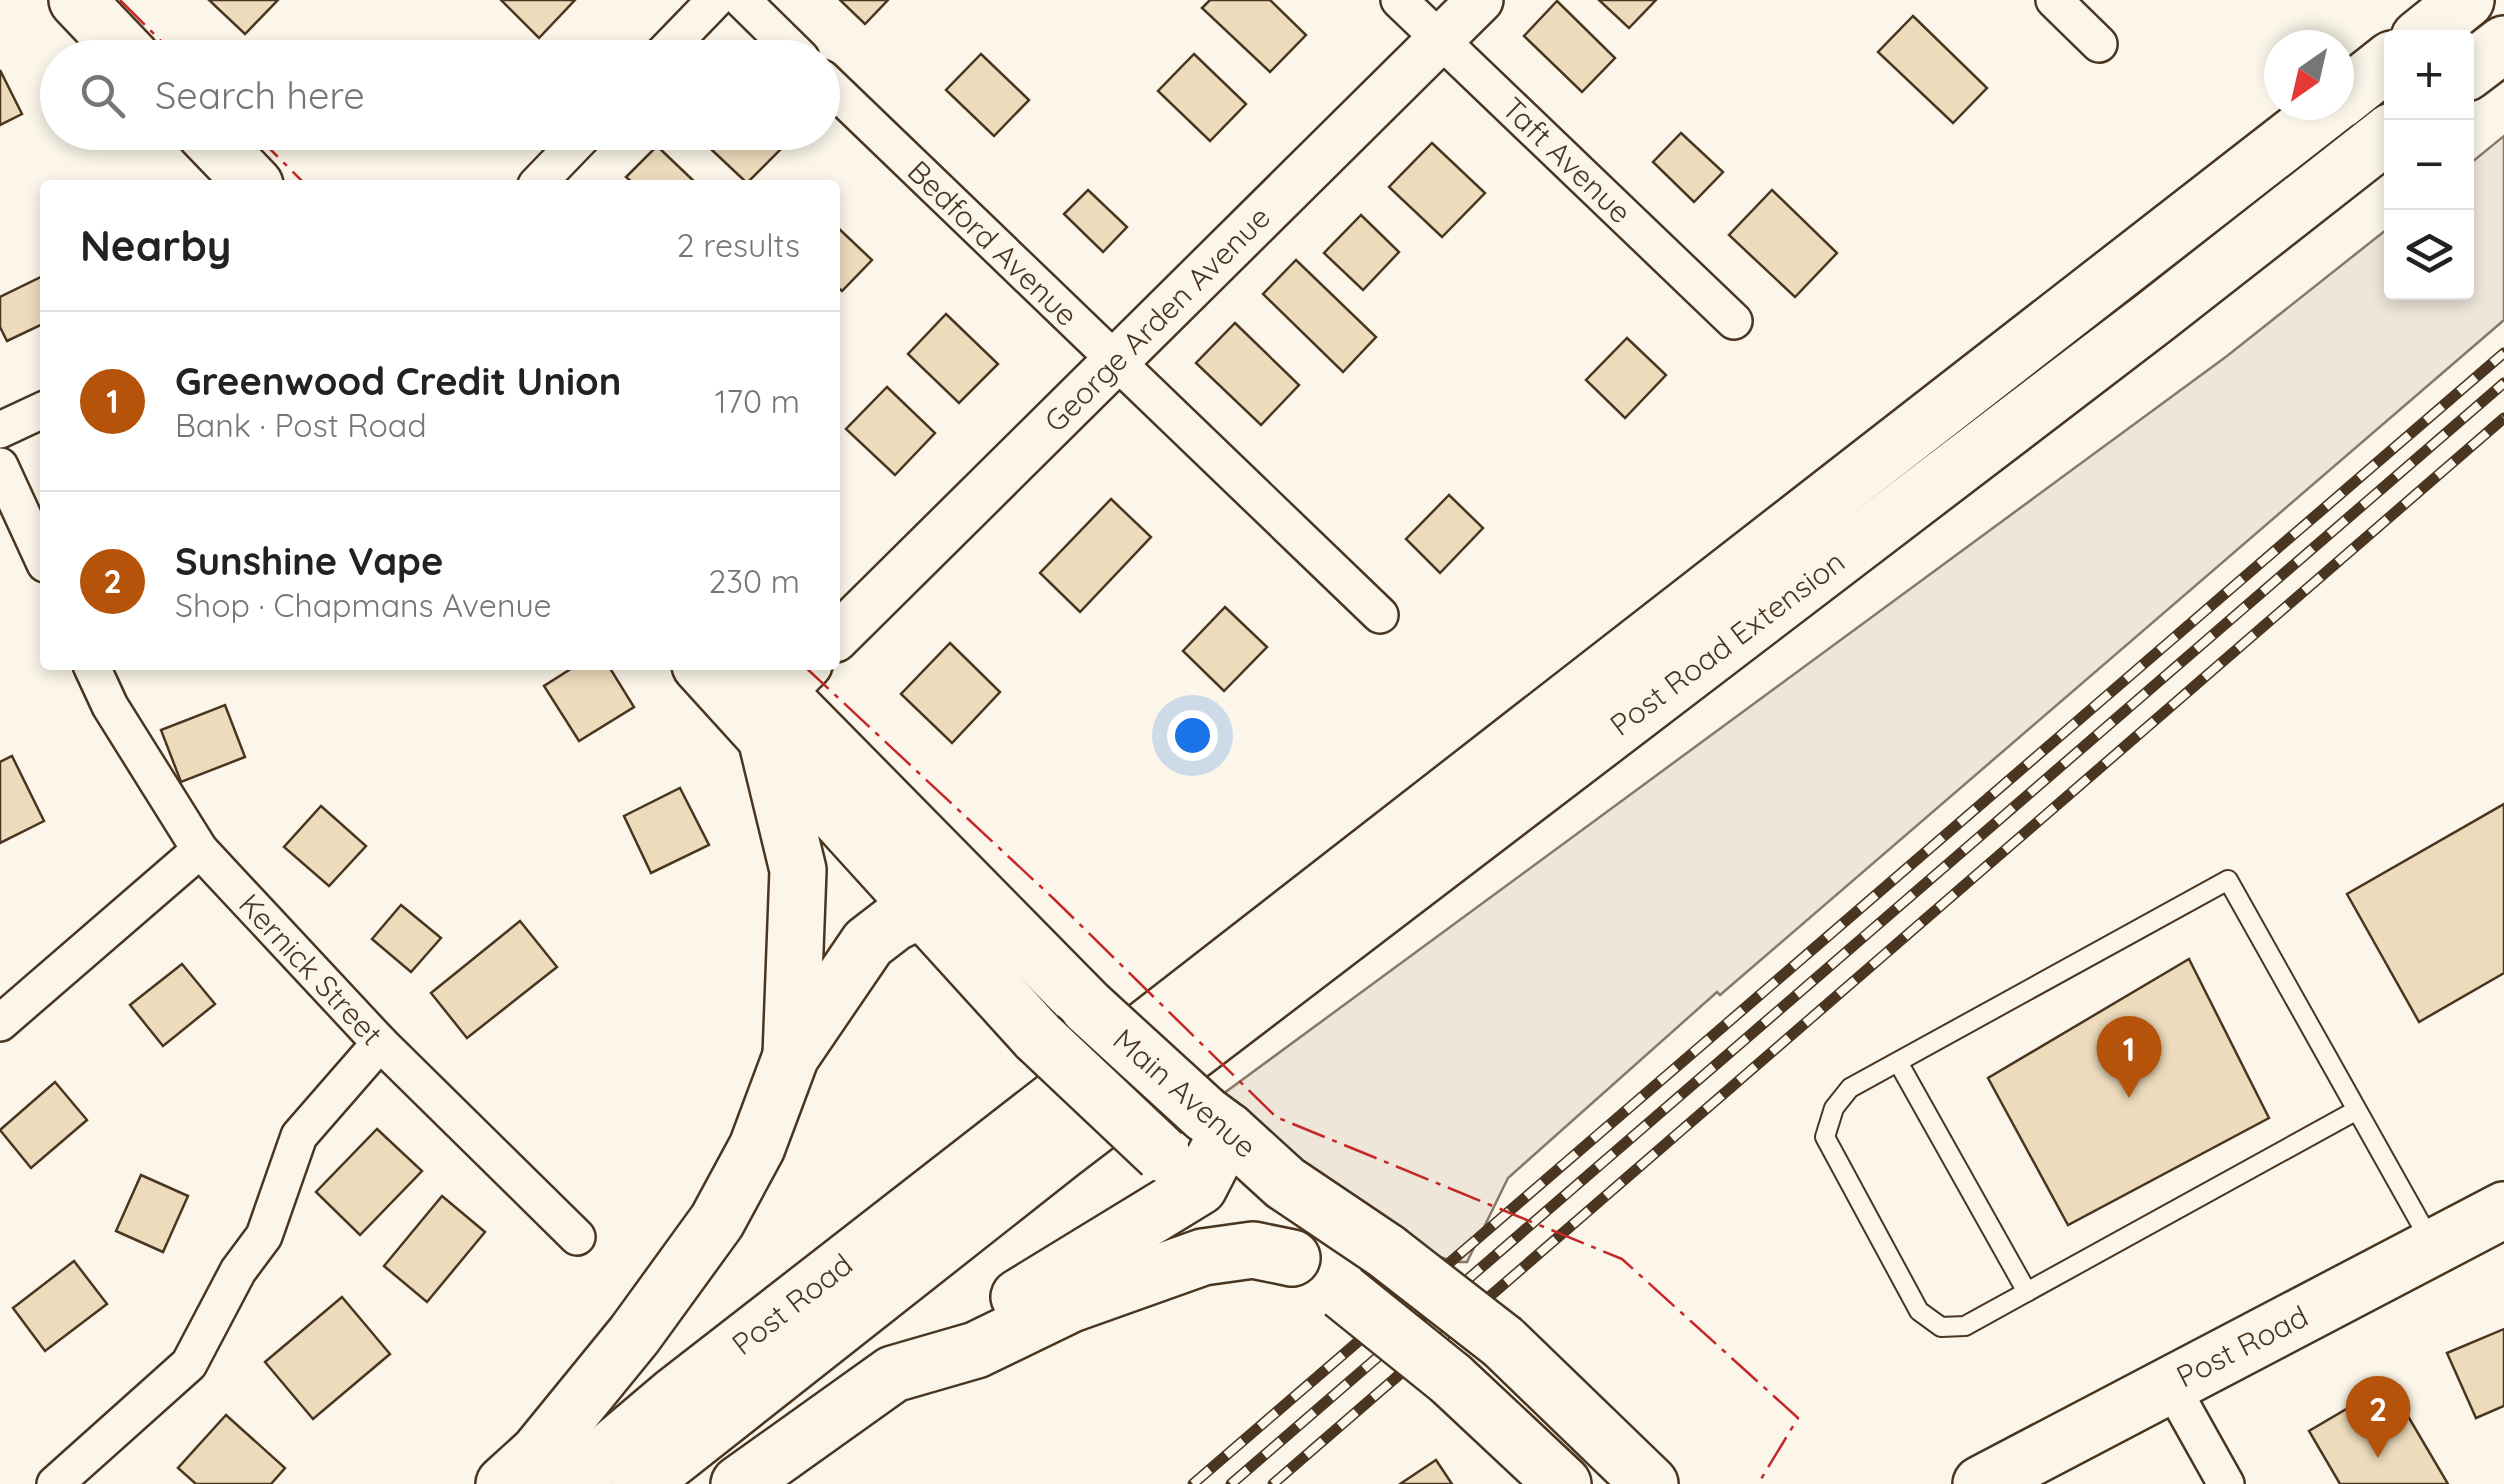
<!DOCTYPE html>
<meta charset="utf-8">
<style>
:root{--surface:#fff;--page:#f6f6f6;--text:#222;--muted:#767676;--line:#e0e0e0;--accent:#b45309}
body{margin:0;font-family:Quicksand,sans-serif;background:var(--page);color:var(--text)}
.controls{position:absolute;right:30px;top:30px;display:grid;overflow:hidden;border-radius:10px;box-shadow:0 5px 15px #0003}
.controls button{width:90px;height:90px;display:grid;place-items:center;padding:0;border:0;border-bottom:2px solid var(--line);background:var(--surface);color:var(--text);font:50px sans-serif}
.compass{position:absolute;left:2264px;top:30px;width:90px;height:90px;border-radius:50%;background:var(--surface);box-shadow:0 5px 15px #0003;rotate:214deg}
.you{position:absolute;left:1192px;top:735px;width:35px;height:35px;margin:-25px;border:8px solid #fff;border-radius:50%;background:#1a73e8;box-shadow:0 0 0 15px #1a73e833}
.badge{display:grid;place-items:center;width:65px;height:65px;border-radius:50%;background:var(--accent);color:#fff;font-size:32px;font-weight:700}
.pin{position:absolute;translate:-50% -82px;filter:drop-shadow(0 2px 5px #0008)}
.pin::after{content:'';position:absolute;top:52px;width:35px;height:30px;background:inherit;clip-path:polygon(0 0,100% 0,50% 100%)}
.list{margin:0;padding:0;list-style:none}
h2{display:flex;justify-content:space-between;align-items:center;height:130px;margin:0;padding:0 40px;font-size:42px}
h2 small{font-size:32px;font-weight:400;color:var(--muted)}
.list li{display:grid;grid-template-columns:65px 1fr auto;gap:30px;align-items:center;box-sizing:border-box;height:180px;padding:0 40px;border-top:2px solid var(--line)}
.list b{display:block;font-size:38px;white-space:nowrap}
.list p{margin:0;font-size:32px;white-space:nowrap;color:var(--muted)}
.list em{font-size:32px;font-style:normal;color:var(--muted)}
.icon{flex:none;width:55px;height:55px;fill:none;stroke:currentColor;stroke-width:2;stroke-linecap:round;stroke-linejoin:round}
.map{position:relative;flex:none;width:2504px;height:1484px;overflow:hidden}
.search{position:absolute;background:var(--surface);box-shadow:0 5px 15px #0003;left:40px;top:40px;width:800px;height:110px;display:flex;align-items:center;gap:25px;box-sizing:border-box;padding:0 35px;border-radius:55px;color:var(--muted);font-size:38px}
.panel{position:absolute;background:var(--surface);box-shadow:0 5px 15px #0003;left:40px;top:180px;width:800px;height:490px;border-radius:10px}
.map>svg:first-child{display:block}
.green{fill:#ede6d9;stroke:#887966;stroke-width:2.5}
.building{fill:#ecdcbc;stroke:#4a3520;stroke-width:2.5}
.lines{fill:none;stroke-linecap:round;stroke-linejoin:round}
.service-casing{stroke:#4a3520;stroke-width:22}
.minor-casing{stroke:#4a3520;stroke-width:40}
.tertiary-casing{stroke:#4a3520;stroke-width:50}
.primary-casing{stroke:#4a3520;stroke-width:60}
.service{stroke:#fbf6e9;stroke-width:18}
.minor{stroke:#fbf6e9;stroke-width:35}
.tertiary{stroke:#fbf6e9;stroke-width:45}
.primary{stroke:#fbf6e9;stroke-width:55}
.rail-casing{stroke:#4a3520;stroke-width:11}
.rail{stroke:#fbf6e9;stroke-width:8;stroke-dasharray:22;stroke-linecap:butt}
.primary-bridge-casing{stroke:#4a3520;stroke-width:60;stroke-linecap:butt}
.primary-bridge{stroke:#fbf6e9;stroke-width:55}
.power{stroke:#c62828;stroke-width:2.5;stroke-dasharray:35 8 5 8;stroke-linecap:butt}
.labels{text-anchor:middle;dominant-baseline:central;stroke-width:8;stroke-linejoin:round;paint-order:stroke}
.street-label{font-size:30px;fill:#4a3520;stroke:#fbf6e9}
</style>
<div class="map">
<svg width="2504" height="1484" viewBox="0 0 2504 1484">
<rect width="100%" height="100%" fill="#fbf6e9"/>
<path class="green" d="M 2504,136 L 2504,320 L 1720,995 L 1717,992 L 1508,1178 L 1467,1262 L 1455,1262 L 1396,1242 L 1212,1102 L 2227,356 L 2391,226 L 2392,292 L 2466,292 L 2467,166 Z"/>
<g class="building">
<path d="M 209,0 L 278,0 L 245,34 Z"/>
<path d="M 501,0 L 575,0 L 539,38 Z"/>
<path d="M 840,0 L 888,0 L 865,24 Z"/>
<path d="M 1210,0 L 1270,0 L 1306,35 L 1270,72 L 1202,8 Z"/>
<path d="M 1599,0 L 1656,0 L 1629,28 Z"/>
<path d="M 1557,1 L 1615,58 L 1582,92 L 1524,36 Z"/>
<path d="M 1913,16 L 1987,88 L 1953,123 L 1878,52 Z"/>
<path d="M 981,54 L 1029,100 L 994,136 L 946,90 Z"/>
<path d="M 1194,54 L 1246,104 L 1210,141 L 1158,91 Z"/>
<path d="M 0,70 L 22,114 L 0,125 Z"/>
<path d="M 700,132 L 764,132 L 781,149 L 747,183 L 697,136 Z"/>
<path d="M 1681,133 L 1723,172 L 1694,202 L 1653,162 Z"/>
<path d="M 1432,143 L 1485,193 L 1442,237 L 1389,187 Z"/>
<path d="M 657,146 L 698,185 L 635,185 L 626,177 Z"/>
<path d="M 1088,190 L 1127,227 L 1103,252 L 1064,214 Z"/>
<path d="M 1772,190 L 1837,253 L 1795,297 L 1729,235 Z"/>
<path d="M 1361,215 L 1399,252 L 1363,290 L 1324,253 Z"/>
<path d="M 835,225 L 872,260 L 842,291 L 835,285 Z"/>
<path d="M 1296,260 L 1376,337 L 1343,372 L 1263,294 Z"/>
<path d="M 45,275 L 45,323 L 7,341 L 0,327 L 0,297 Z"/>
<path d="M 946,314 L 998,364 L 959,403 L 908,354 Z"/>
<path d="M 1235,323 L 1299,385 L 1261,425 L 1196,363 Z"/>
<path d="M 1627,338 L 1666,375 L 1625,418 L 1586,380 Z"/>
<path d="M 887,387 L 935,433 L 895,475 L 846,429 Z"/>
<path d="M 1449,495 L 1483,528 L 1440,573 L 1406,539 Z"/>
<path d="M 1111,499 L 1151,537 L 1080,612 L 1040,573 Z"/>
<path d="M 1225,607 L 1267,647 L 1224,691 L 1183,651 Z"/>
<path d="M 950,643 L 1000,692 L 952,743 L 901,694 Z"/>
<path d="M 577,665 L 608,665 L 634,707 L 579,741 L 544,686 Z"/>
<path d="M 225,705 L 245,757 L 181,782 L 161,730 Z"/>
<path d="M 12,756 L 44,821 L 0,843 L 0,762 Z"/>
<path d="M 680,788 L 709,845 L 651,873 L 624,816 Z"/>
<path d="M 2504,804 L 2504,973 L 2419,1022 L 2347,894 Z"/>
<path d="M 321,806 L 366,846 L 329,886 L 284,847 Z"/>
<path d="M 401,905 L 441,938 L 411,972 L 372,939 Z"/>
<path d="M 520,921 L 557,967 L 467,1038 L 431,993 Z"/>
<path d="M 2189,959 L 2269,1118 L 2068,1225 L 1988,1078 Z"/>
<path d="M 182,964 L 215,1004 L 163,1046 L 130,1005 Z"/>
<path d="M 55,1082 L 87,1120 L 31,1168 L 0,1130 Z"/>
<path d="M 377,1129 L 422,1171 L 360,1235 L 316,1192 Z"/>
<path d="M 141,1175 L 188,1196 L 163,1252 L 116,1231 Z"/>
<path d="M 442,1196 L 485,1232 L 427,1302 L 384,1266 Z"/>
<path d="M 74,1261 L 107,1304 L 45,1351 L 13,1308 Z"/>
<path d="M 342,1297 L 390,1354 L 313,1419 L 265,1362 Z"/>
<path d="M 2504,1329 L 2504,1406 L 2476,1418 L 2447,1353 Z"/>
<path d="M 2389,1384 L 2448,1484 L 2340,1484 L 2309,1431 Z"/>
<path d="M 226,1415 L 285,1468 L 271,1484 L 196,1484 L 178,1468 Z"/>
<path d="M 1436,1460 L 1452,1484 L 1400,1484 Z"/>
</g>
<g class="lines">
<defs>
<g id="service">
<path d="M 1898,1062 L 2027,1292"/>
<path d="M 2357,1110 L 1965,1326 L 1941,1327 L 1919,1311 L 1825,1137 L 1834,1108 L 1850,1088 L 2228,880 C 2296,1001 2363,1121 2431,1242"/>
</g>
<g id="minor">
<path d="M 742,0 L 801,58"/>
<path d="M 1399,0 L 1734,321"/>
<path d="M 2054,0 L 2099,44"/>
<path d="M 659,58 L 715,0"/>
<path d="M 822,78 L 1380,615"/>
<path d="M 536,185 L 587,132"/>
<path d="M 0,430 L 45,409"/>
<path d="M 0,466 L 45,564"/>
<path d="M 91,665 L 110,706 L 200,850 L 380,1043 L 577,1237"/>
<path d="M 0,1023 L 200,850"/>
<path d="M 2170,1384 L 2226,1484"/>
<path d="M 55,1484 L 189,1364 L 238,1271 L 264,1236 L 299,1136 L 380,1043"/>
</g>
<g id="tertiary">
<path d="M 835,639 L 1480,0"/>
<path d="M 781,693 L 809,665"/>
</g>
<g id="primary">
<path d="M 77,0 L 132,58"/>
<path d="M 2419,38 L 2466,0"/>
<path d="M 2466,73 L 2504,44"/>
<path d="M 2339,101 L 2392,59"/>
<path d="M 204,132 L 255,185"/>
<path d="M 700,665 L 1038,1037"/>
<path d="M 751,665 L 1088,1007"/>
<path d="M 767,742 L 798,870 L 791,1056"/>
<path d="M 1205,1114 L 1228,1131 L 1285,1183 L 1386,1251"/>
<path d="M 1019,1297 L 1199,1187 L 1228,1131"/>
<path d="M 1503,1342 L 1650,1484"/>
<path d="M 1451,1379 L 1563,1484"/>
<path d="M 504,1484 L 538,1453 L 635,1334 L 717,1221 L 757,1147 L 791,1056 L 868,943 L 894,923 L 921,910 L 953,905 L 1017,936"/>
<path d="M 570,1484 L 675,1395 L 2333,105"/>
<path d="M 640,1484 L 1061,1152 L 2156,316 L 2392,131"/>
<path d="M 739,1484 L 893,1374 L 976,1350 L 1071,1304 L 1203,1257 L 1253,1250 L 1292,1258"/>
<path d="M 1981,1484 L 2504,1210"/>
</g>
</defs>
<use href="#service" class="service-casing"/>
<use href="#minor" class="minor-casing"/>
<use href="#tertiary" class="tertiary-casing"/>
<use href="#primary" class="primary-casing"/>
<use href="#service" class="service"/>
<use href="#minor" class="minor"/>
<use href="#tertiary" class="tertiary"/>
<use href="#primary" class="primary"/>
<defs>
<g id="rail">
<path d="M 1193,1484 L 2504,353"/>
<path d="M 1231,1484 L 2504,383"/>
<path d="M 1273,1484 L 2504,418"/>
</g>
</defs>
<use href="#rail" class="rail-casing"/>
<use href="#rail" class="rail"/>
<defs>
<g id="primary-bridge">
<path d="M 1088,1007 L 1205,1114"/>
<path d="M 1038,1037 L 1162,1154"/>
<path d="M 1386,1251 L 1503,1342"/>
<path d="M 1343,1292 L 1451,1379"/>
</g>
</defs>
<use href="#primary-bridge" class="primary-bridge-casing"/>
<use href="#primary-bridge" class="primary-bridge"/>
<g class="power">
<path d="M 120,0 L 178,58"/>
<path d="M 253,132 L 306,185"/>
<path d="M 803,665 L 1055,900 L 1276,1117 L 1622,1259 L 1798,1418 L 1758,1484"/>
</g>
</g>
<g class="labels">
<g class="street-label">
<text transform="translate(1567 160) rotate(44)">Taft Avenue</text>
<text transform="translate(993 243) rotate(44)">Bedford Avenue</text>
<text transform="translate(1157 319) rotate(-45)">George Arden Avenue</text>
<text transform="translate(1727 643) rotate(-37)">Post Road Extension</text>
<text transform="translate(311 969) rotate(47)">Kernick Street</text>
<text transform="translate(1185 1093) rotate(41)">Main Avenue</text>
<text transform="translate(792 1304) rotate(-38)">Post Road</text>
<text transform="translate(2242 1346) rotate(-27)">Post Road</text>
</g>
</g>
</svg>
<div class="controls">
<button>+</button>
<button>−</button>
<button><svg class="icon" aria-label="layers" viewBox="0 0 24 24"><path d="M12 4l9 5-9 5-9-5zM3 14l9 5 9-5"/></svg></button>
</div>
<svg class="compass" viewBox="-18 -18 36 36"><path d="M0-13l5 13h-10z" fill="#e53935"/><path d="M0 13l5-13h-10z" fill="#767676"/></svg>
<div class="you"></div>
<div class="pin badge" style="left:2129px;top:1098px">1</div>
<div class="pin badge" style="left:2378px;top:1458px">2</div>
<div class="search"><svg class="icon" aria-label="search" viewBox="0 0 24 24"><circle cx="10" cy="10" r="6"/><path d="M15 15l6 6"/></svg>Search here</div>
<section class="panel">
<h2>Nearby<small>2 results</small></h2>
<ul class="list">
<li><span class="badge">1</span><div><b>Greenwood Credit Union</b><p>Bank · Post Road</p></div><em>170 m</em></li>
<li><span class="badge">2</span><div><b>Sunshine Vape</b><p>Shop · Chapmans Avenue</p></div><em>230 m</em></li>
</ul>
</section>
</div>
